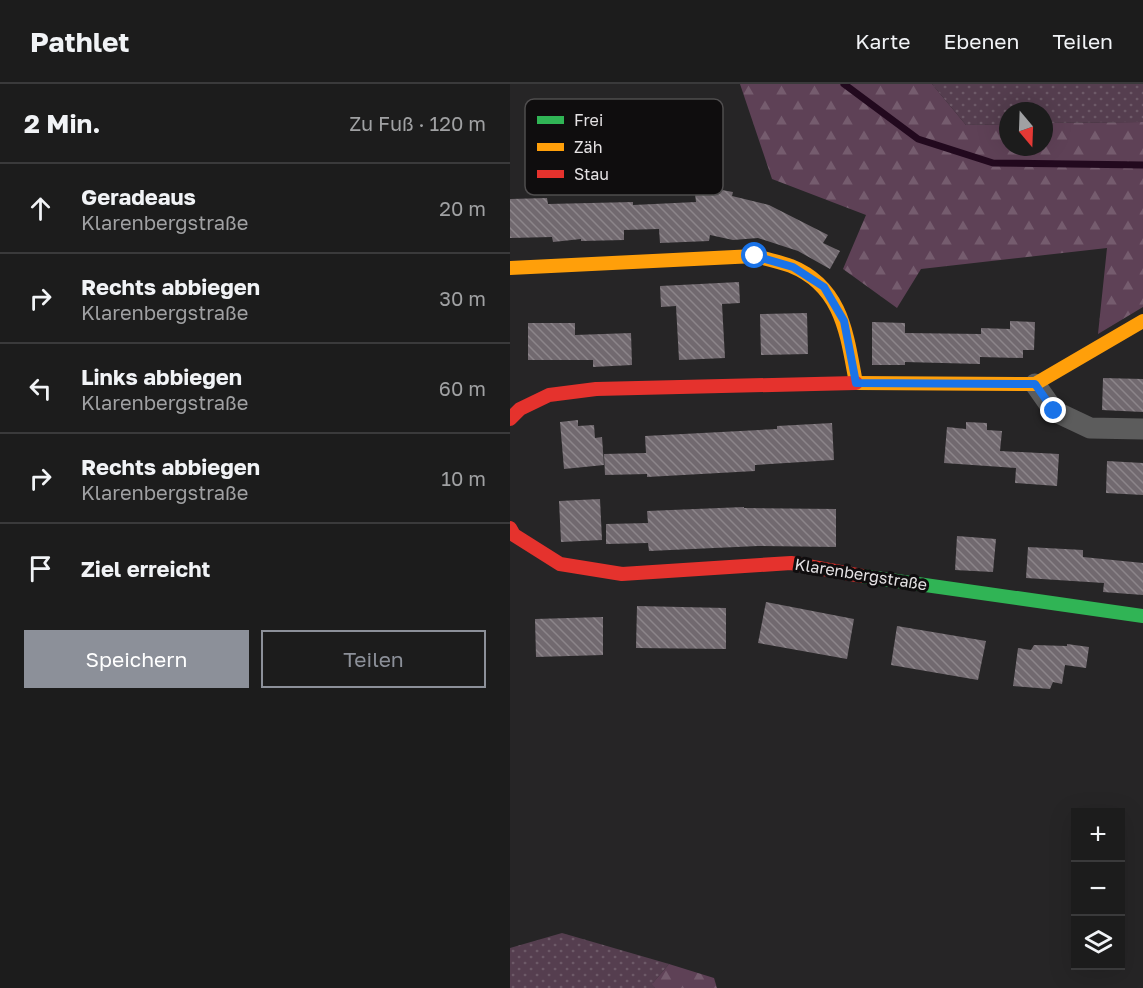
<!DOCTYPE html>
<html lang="de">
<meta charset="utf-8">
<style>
:root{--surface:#1c1c1c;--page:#252525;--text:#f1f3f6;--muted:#a0a1a3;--line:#3a3a3b;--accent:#8c9099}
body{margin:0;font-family:"Golos Text",sans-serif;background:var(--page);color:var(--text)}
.controls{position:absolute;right:18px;bottom:18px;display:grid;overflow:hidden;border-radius:0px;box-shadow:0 6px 24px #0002}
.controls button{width:54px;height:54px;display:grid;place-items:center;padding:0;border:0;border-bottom:2px solid var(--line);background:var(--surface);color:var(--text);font:30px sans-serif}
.compass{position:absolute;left:489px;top:18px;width:54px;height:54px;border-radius:50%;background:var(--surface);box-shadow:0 6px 24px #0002;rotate:161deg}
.stop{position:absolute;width:18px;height:18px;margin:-14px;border:4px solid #1a73e8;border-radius:50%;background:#fff}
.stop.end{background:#1a73e8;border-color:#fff;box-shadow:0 2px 6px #0008}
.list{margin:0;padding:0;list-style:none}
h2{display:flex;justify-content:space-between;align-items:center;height:78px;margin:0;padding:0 24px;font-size:26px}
h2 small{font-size:20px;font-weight:400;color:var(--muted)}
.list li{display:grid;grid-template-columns:39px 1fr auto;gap:18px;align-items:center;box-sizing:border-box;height:90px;padding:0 24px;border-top:2px solid var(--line)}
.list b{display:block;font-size:22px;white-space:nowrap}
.list p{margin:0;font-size:20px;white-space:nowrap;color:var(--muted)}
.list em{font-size:20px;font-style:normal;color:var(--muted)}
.actions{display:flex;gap:12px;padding:18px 24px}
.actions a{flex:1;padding:14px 0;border:2px solid var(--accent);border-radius:0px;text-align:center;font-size:21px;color:var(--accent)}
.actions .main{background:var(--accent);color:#fff}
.icon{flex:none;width:33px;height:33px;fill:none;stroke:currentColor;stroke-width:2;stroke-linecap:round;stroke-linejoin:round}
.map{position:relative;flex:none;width:633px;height:904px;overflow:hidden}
header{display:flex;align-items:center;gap:36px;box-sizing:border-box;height:84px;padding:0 30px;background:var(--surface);border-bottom:2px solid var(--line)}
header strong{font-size:28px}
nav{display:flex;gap:33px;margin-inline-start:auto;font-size:21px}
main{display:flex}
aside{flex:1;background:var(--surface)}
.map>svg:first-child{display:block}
.green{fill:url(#green-dots)}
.forest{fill:url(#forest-firs)}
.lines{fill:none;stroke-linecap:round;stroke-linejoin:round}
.stream{stroke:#22091e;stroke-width:7}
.building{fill:url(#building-back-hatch)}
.street{stroke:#5c5c5c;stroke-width:21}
.fast{stroke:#30b455;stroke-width:14}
.slow{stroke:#ff9f0a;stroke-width:14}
.jam{stroke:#e5322d;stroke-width:14}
.route{stroke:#1a73e8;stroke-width:8}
.labels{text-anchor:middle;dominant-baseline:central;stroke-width:6;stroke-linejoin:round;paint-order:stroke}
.street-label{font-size:16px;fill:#e5e2e4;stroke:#0f0d0e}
.key{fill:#0f0d0e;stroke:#4f4d4e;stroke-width:1.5}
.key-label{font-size:16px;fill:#e5e2e4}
</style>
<header>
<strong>Pathlet</strong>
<nav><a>Karte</a><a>Ebenen</a><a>Teilen</a></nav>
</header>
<main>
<aside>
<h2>2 Min.<small>Zu Fuß · 120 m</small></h2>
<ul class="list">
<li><svg class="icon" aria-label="ahead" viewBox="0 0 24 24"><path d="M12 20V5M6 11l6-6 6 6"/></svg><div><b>Geradeaus</b><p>Klarenbergstraße</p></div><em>20 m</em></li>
<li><svg class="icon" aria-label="right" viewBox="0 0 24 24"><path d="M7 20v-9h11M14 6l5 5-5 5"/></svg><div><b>Rechts abbiegen</b><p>Klarenbergstraße</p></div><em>30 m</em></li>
<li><svg class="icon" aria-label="left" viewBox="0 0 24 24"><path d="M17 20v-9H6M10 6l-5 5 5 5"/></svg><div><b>Links abbiegen</b><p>Klarenbergstraße</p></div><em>60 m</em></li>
<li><svg class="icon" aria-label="right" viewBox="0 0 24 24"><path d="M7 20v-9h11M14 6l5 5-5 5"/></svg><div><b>Rechts abbiegen</b><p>Klarenbergstraße</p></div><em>10 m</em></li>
<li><svg class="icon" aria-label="arrive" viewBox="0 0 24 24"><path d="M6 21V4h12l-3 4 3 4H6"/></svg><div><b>Ziel erreicht</b></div></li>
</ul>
<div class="actions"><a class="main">Speichern</a><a>Teilen</a></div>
</aside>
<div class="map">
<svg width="633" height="904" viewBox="0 0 633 904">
<defs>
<pattern id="green-dots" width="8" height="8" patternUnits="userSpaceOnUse" patternTransform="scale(1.5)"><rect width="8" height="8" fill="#553e4f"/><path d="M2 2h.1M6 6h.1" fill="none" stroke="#6d5a68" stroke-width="1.8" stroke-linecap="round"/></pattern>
<pattern id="forest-firs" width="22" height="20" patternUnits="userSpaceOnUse" patternTransform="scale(1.5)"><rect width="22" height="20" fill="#5e4156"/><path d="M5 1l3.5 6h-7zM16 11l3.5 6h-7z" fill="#755c6e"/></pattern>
<pattern id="building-back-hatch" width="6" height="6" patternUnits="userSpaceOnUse" patternTransform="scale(1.5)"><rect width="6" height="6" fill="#71696f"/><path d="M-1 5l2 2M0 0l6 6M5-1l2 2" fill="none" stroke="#8c858a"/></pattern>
</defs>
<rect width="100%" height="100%" fill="#262526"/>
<g class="green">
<path d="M 422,0 L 633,0 L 633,38 L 534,39 L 534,27 L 498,27 L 498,40 L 456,41 Z"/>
<path d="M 52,849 L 159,880 L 143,899 L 145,904 L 0,904 L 0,864 Z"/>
</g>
<g class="forest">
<path d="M 230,0 L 422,0 L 456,41 L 498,40 L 498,63 L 534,63 L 534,39 L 633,38 L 633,223 L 588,250 L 597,164 L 411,185 L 387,224 L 333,185 L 356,131 L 262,95 Z"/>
<path d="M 159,880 L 204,894 L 207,904 L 145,904 L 142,900 Z"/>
</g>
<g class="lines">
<path class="stream" d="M 334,0 L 408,55 L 483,79 L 633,81"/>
</g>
<g class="building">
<path d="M 184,101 L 223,108 L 222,112 L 259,121 L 318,151 L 313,159 L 330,167 L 320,185 L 288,167 L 248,154 L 223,156 L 200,151 L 199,157 L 150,159 L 149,145 L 114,146 L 114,156 L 71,157 L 71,155 L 43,158 L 42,153 L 0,154 L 0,115 L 37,114 L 38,120 L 123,118 L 123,121 L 186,118 Z"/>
<path d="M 229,198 L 230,219 L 212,220 L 215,274 L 169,276 L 166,222 L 151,223 L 150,202 Z"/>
<path d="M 297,229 L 298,270 L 251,271 L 250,230 Z"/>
<path d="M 500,237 L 525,238 L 524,266 L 513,266 L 513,274 L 470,273 L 470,280 L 395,278 L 395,281 L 362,281 L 362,238 L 395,239 L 395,249 L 471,250 L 471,244 L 500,245 Z"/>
<path d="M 18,239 L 65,239 L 65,251 L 121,249 L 122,281 L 83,283 L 83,276 L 18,276 Z"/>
<path d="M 593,294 L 633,295 L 633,328 L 592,326 Z"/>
<path d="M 68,336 L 68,342 L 84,341 L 85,354 L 92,353 L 94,381 L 54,385 L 50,338 Z"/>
<path d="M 456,338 L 477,339 L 477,346 L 492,347 L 490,367 L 549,370 L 547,402 L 505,399 L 506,384 L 434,379 L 437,343 L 456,345 Z"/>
<path d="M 322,339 L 324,376 L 245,381 L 245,387 L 137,393 L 137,390 L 95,391 L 94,370 L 136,369 L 135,352 L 267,345 L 267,342 Z"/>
<path d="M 597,377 L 633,379 L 633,411 L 596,409 Z"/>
<path d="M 90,415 L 92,456 L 51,458 L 49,417 Z"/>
<path d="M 234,423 L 234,424 L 326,425 L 326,463 L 248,462 L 139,467 L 138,459 L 96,460 L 96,440 L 138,439 L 137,427 Z"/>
<path d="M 447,452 L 486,455 L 483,488 L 445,486 Z"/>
<path d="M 518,463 L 573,466 L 573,473 L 633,479 L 633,511 L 593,508 L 594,499 L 516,494 Z"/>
<path d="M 256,518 L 344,535 L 337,575 L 248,559 Z"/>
<path d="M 127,522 L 216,524 L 216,565 L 126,564 Z"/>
<path d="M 93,533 L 93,571 L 26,573 L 25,535 Z"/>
<path d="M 387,542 L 476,557 L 468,596 L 381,581 Z"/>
<path d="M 557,560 L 579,563 L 576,584 L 555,581 L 552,600 L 543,598 L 540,605 L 503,602 L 508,564 L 521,566 L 524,561 L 557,562 Z"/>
</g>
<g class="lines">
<path class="street" d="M 525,300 L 544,327 L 580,344 L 633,345"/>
<path class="fast" d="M 352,492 L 633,532"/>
<g class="slow">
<path d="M 0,184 L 245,172 C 257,175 270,178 281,182 C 333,203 337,252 346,299"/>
<path d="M 346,299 L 525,300 L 633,237"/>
</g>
<g class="jam">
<path d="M 0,335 L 10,325 L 39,311 L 86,305 L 346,299"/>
<path d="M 0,444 L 4,451 L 50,480 L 112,490 L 281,479 L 352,492"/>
</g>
</g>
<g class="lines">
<path class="route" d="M 245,172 L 283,183 L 314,203 L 334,237 L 346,299 L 525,300 L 544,327"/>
</g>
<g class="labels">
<g class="street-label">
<text transform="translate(351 490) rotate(9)">Klarenbergstraße</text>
</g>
</g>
<rect x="15" y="15" width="198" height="96" rx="9" class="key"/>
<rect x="27" y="32" width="27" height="8" fill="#30b455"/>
<rect x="27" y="59" width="27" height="8" fill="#ff9f0a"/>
<rect x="27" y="86" width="27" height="8" fill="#e5322d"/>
<g class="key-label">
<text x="64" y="42">Frei</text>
<text x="64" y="69">Zäh</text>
<text x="64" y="96">Stau</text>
</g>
</svg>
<div class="controls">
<button>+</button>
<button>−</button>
<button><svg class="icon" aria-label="layers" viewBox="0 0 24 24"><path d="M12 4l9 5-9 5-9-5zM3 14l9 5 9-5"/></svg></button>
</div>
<svg class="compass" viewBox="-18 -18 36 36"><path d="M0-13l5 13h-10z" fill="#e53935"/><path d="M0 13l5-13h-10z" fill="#a0a1a3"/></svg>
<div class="stop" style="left:245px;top:172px"></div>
<div class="stop end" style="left:544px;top:327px"></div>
</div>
</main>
